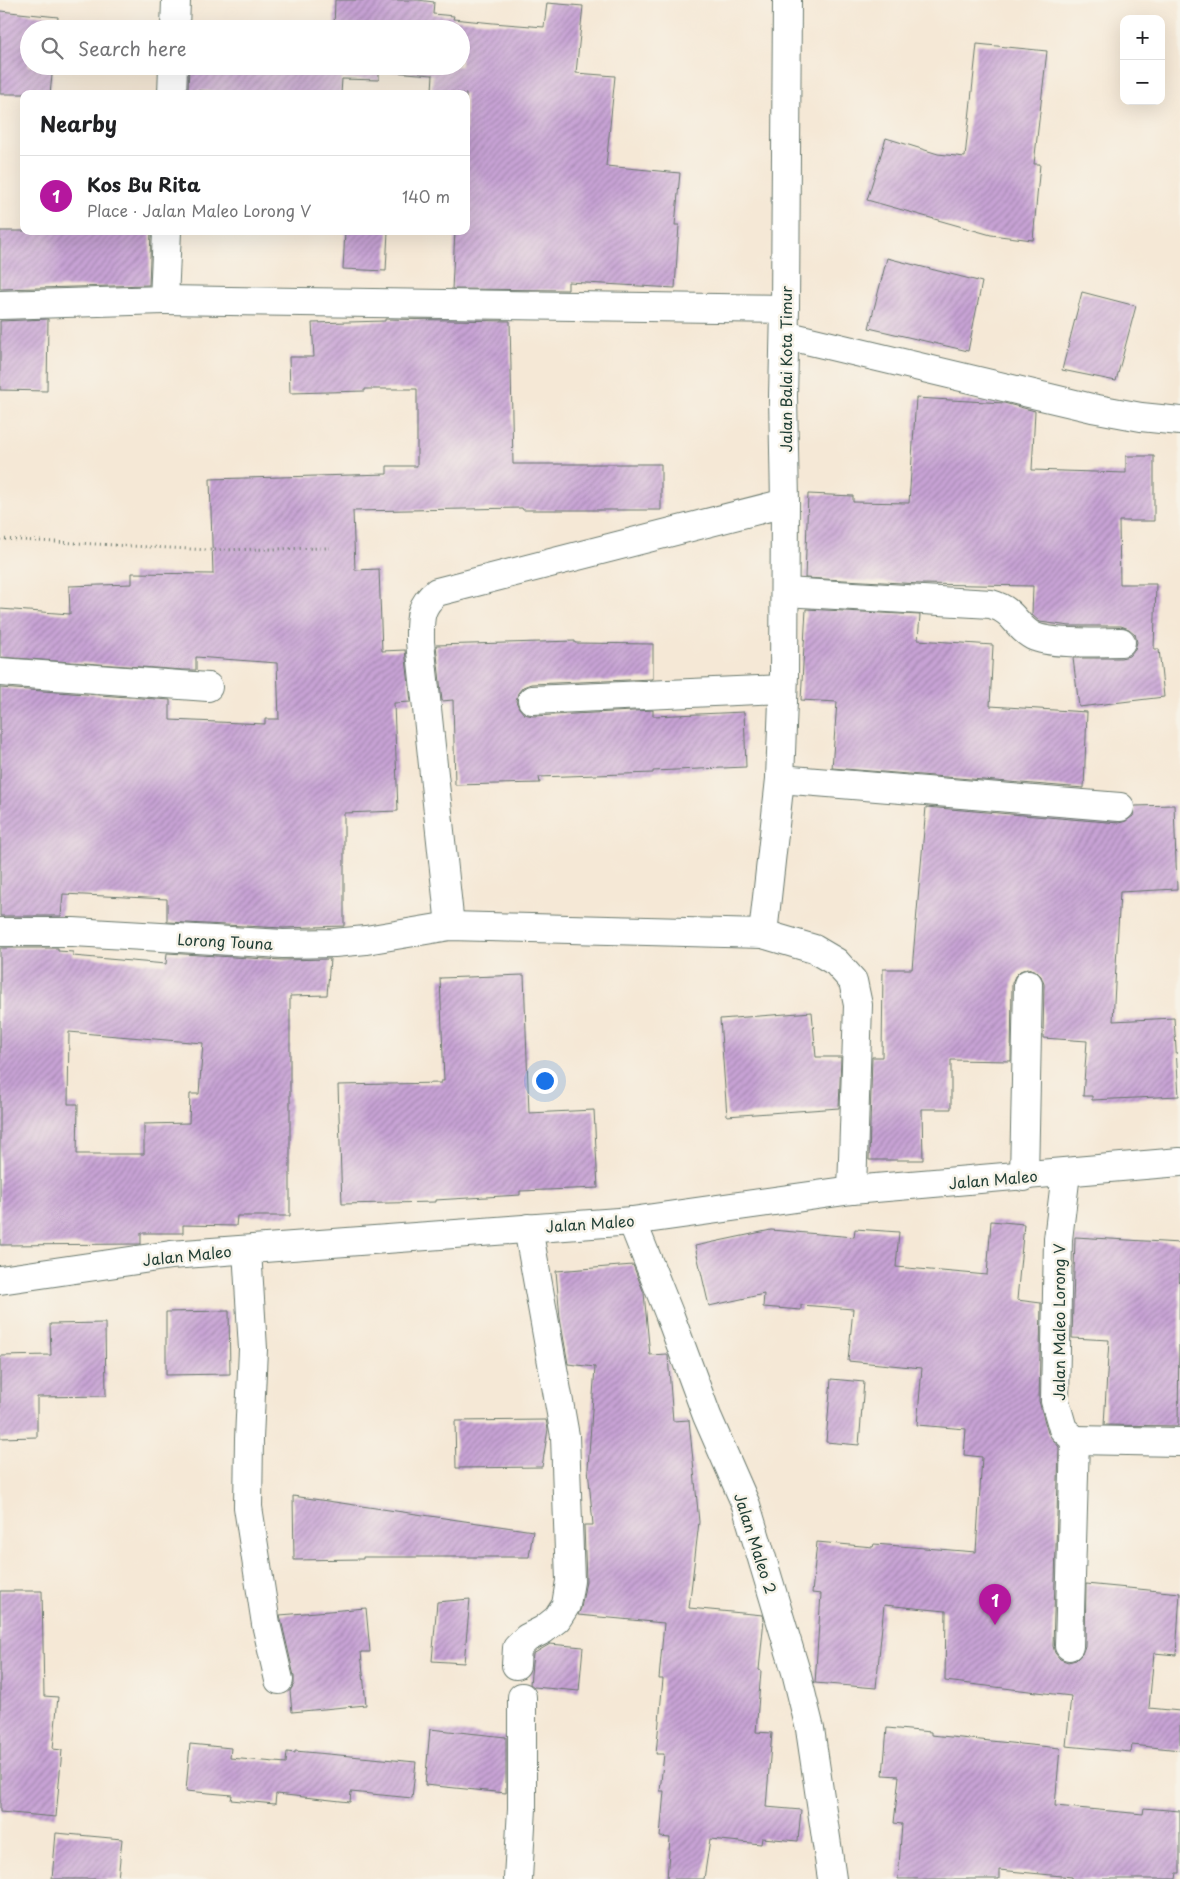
<!DOCTYPE html>
<meta charset="utf-8">
<style>
:root{--surface:#fff;--page:#f2f2f2;--text:#202124;--muted:#757577;--line:#e0e0e0;--accent:#b5179e}
body{margin:0;font-family:"Playpen Sans",sans-serif;background:var(--page);color:var(--text)}
.controls{position:absolute;right:15px;top:15px;display:grid;overflow:hidden;border-radius:10px;box-shadow:0 5px 20px #0002}
.controls button{width:45px;height:45px;display:grid;place-items:center;padding:0;border:0;border-bottom:1px solid var(--line);background:var(--surface);color:var(--text);font:25px sans-serif}
.you{position:absolute;left:544px;top:1080px;width:18px;height:18px;margin:-12px;border:4px solid #fff;border-radius:50%;background:#1a73e8;box-shadow:0 0 0 8px #1a73e833}
.badge{display:grid;place-items:center;width:32px;height:32px;border-radius:50%;background:var(--accent);color:#fff;font-size:16px;font-weight:700}
.pin{position:absolute;translate:-50% -41px;filter:drop-shadow(0 1px 2px #0008)}
.pin::after{content:'';position:absolute;top:26px;width:18px;height:15px;background:inherit;clip-path:polygon(0 0,100% 0,50% 100%)}
.list{margin:0;padding:0;list-style:none}
h2{display:flex;justify-content:space-between;align-items:center;height:65px;margin:0;padding:0 20px;font-size:21px}
h2 small{font-size:16px;font-weight:400;color:var(--muted)}
.list li{display:grid;grid-template-columns:32px 1fr auto;gap:15px;align-items:center;box-sizing:border-box;height:80px;padding:0 20px;border-top:1px solid var(--line)}
.list b{display:block;font-size:19px;white-space:nowrap}
.list p{margin:0;font-size:16px;white-space:nowrap;color:var(--muted)}
.list em{font-size:16px;font-style:normal;color:var(--muted)}
.icon{flex:none;width:28px;height:28px;fill:none;stroke:currentColor;stroke-width:2;stroke-linecap:round;stroke-linejoin:round}
.map{position:relative;flex:none;width:1180px;height:1879px;overflow:hidden}
.search{position:absolute;background:var(--surface);box-shadow:0 5px 20px #0002;left:20px;top:20px;width:450px;height:55px;display:flex;align-items:center;gap:12px;box-sizing:border-box;padding:0 18px;border-radius:28px;color:var(--muted);font-size:19px}
.panel{position:absolute;background:var(--surface);box-shadow:0 5px 20px #0002;left:20px;top:90px;width:450px;height:145px;border-radius:10px}
.map>svg:first-child{display:block}
.building{fill:url(#building-hatch);fill-rule:evenodd}
.lines{fill:none;stroke-linecap:round;stroke-linejoin:round}
.minor-casing{stroke:#6a796d;stroke-width:30}
.tertiary-casing{stroke:#6a796d;stroke-width:30}
.path{stroke:#6a796d;stroke-width:3;stroke-dasharray:1 4;stroke-linecap:butt}
.minor{stroke:#fff;stroke-width:28}
.tertiary{stroke:#fff;stroke-width:28}
.labels{text-anchor:middle;dominant-baseline:central;stroke-width:5;stroke-linejoin:round;paint-order:stroke}
.street-label{font-size:15px;fill:#1f3d34;stroke:#f7f3e8}
</style>
<div class="map">
<svg width="1180" height="1879" viewBox="0 0 1180 1879">
<defs>
<pattern id="building-hatch" width="6" height="6" patternUnits="userSpaceOnUse" patternTransform="scale(1.25)"><rect width="6" height="6" fill="#c8a3d5"/><path d="M-1 1l2-2M0 6l6-6M5 7l2-2" fill="none" stroke="#a286ae"/></pattern>
</defs>
<rect width="100%" height="100%" fill="#f7f3e8"/>
<filter id="ink" filterUnits="userSpaceOnUse"><feTurbulence type="fractalNoise" baseFrequency=".02" numOctaves="2"/><feDisplacementMap in="SourceGraphic" scale="10" xChannelSelector="R" yChannelSelector="G"/><feConvolveMatrix kernelMatrix="1 2 1 2 8 2 1 2 1" color-interpolation-filters="sRGB"/></filter>
<filter id="wash" filterUnits="userSpaceOnUse"><feTurbulence type="fractalNoise" baseFrequency=".0096" numOctaves="4" result="noise"/><feDisplacementMap in="SourceGraphic" scale="20" xChannelSelector="R" yChannelSelector="G"/><feGaussianBlur stdDeviation="1.12" result="paint"/><feColorMatrix in="noise" values="0 0 0 0 0 0 0 0 0 0 0 0 0 0 0 0 0 1.4 0 .05"/><feComposite in="paint" operator="in"/></filter>
<g filter="url(#wash)">
<rect width="100%" height="100%" fill="#f5e8d6"/>
<g id="blocks">
<g class="building">
<path d="M 335,0 L 418,0 L 434,2 L 433,14 L 454,16 L 453,19 L 493,23 L 544,27 L 547,3 L 583,6 L 576,73 L 615,76 L 606,166 L 680,173 L 675,225 L 679,225 L 675,288 L 568,282 L 568,290 L 452,289 L 455,231 L 466,231 L 466,94 L 432,90 L 433,75 L 379,71 L 379,80 L 342,79 L 341,94 L 254,94 L 188,90 L 189,66 L 461,66 L 461,29 L 334,29 Z"/>
<path d="M 0,11 L 58,17 L 57,29 L 29,29 L 29,66 L 53,66 L 50,94 L 0,94 Z"/>
<path d="M 977,44 L 1047,51 L 1034,164 L 1040,164 L 1033,240 L 991,235 L 867,200 L 886,138 L 938,154 L 965,157 Z"/>
<path d="M 0,231 L 151,231 L 149,285 L 0,289 Z"/>
<path d="M 345,231 L 388,231 L 386,271 L 343,269 Z"/>
<path d="M 887,258 L 982,282 L 968,351 L 869,328 Z"/>
<path d="M 1082,292 L 1136,306 L 1116,381 L 1062,370 Z"/>
<path d="M 48,319 L 47,391 L 0,390 L 0,321 Z"/>
<path d="M 385,319 L 510,321 L 513,464 L 661,464 L 661,510 L 523,510 L 522,508 L 353,511 L 355,570 L 379,569 L 382,651 L 405,650 L 411,702 L 394,703 L 398,811 L 344,813 L 344,926 L 283,928 L 167,922 L 167,899 L 63,894 L 61,916 L 0,916 L 0,688 L 170,700 L 170,720 L 265,724 L 265,719 L 279,719 L 277,663 L 196,657 L 196,670 L 183,670 L 0,657 L 0,609 L 70,614 L 69,586 L 132,584 L 132,573 L 213,574 L 210,479 L 387,474 L 387,466 L 417,466 L 417,389 L 365,389 L 365,391 L 290,393 L 289,357 L 314,357 L 312,323 L 385,321 Z"/>
<path d="M 916,398 L 1004,403 L 1035,411 L 1032,470 L 1126,473 L 1126,456 L 1154,456 L 1154,521 L 1119,521 L 1120,584 L 1156,584 L 1154,649 L 1159,649 L 1164,697 L 1079,707 L 1073,658 L 1121,658 L 1129,656 L 1135,649 L 1137,642 L 1135,634 L 1129,629 L 1121,626 L 1070,626 L 1040,622 L 1032,615 L 1033,586 L 921,584 L 805,578 L 808,494 L 853,496 L 853,502 L 909,503 Z"/>
<path d="M 806,609 L 920,615 L 918,640 L 993,645 L 990,706 L 1087,712 L 1084,788 L 832,768 L 837,702 L 801,700 Z"/>
<path d="M 575,641 L 575,643 L 653,644 L 653,679 L 531,684 L 523,687 L 518,693 L 516,701 L 519,708 L 524,714 L 533,716 L 653,710 L 653,716 L 744,712 L 746,767 L 653,771 L 653,773 L 539,777 L 540,783 L 455,785 L 453,700 L 442,701 L 436,645 Z"/>
<path d="M 1174,805 L 1177,889 L 1120,892 L 1113,1021 L 1174,1018 L 1179,1096 L 1092,1100 L 1092,1096 L 1083,1096 L 1087,1041 L 1043,1038 L 1044,984 L 1041,976 L 1036,971 L 1028,968 L 1020,971 L 1015,976 L 1012,983 L 1011,1061 L 951,1060 L 951,1109 L 922,1109 L 923,1160 L 869,1160 L 872,1057 L 882,1057 L 883,969 L 912,969 L 926,807 L 1119,823 L 1126,821 L 1133,816 L 1135,806 Z"/>
<path d="M 0,948 L 58,948 L 58,951 L 73,952 L 73,956 L 166,964 L 167,953 L 282,960 L 330,959 L 327,995 L 290,996 L 290,1216 L 237,1216 L 236,1226 L 183,1225 L 183,1233 L 141,1233 L 141,1244 L 0,1245 ZM 69,1032 L 203,1043 L 199,1094 L 190,1094 L 189,1123 L 144,1124 L 144,1154 L 77,1154 L 78,1104 L 68,1104 Z"/>
<path d="M 524,975 L 529,1113 L 594,1110 L 598,1188 L 520,1191 L 520,1195 L 435,1200 L 435,1202 L 342,1204 L 338,1085 L 441,1083 L 441,1081 L 444,1081 L 440,978 Z"/>
<path d="M 812,1012 L 816,1057 L 841,1057 L 839,1108 L 727,1116 L 720,1019 Z"/>
<path d="M 991,1221 L 1024,1224 L 1017,1300 L 1041,1303 L 1039,1401 L 1048,1433 L 1059,1447 L 1053,1646 L 1055,1653 L 1060,1659 L 1068,1662 L 1076,1660 L 1082,1654 L 1085,1646 L 1086,1584 L 1180,1593 L 1176,1655 L 1154,1653 L 1149,1708 L 1180,1711 L 1180,1750 L 1132,1745 L 1131,1752 L 1066,1746 L 1071,1696 L 945,1681 L 946,1611 L 884,1605 L 876,1688 L 815,1683 L 821,1594 L 812,1593 L 817,1542 L 873,1547 L 874,1544 L 976,1552 L 982,1457 L 964,1455 L 966,1429 L 917,1425 L 922,1368 L 848,1361 L 853,1309 L 801,1305 L 801,1310 L 763,1307 L 764,1294 L 709,1306 L 695,1246 L 771,1230 L 854,1237 L 855,1229 L 899,1232 L 896,1267 L 987,1275 Z"/>
<path d="M 1075,1237 L 1180,1243 L 1178,1426 L 1104,1425 L 1109,1340 L 1072,1338 Z"/>
<path d="M 633,1265 L 644,1293 L 650,1355 L 667,1354 L 668,1356 L 673,1421 L 689,1420 L 699,1522 L 689,1608 L 763,1615 L 764,1619 L 759,1670 L 761,1671 L 756,1732 L 772,1733 L 766,1807 L 801,1810 L 798,1841 L 762,1838 L 761,1844 L 710,1839 L 704,1879 L 667,1879 L 670,1838 L 660,1837 L 664,1791 L 660,1791 L 664,1754 L 656,1754 L 663,1679 L 659,1679 L 664,1623 L 578,1615 L 581,1608 L 586,1581 L 584,1525 L 593,1525 L 588,1468 L 595,1367 L 568,1364 L 560,1318 L 556,1271 Z"/>
<path d="M 229,1311 L 230,1374 L 166,1375 L 166,1312 Z"/>
<path d="M 105,1323 L 106,1396 L 37,1397 L 37,1437 L 0,1438 L 0,1356 L 51,1355 L 50,1324 Z"/>
<path d="M 831,1379 L 864,1382 L 859,1445 L 826,1442 Z"/>
<path d="M 546,1420 L 548,1429 L 542,1467 L 456,1468 L 455,1421 Z"/>
<path d="M 293,1496 L 533,1531 L 529,1557 L 363,1557 L 363,1559 L 294,1560 Z"/>
<path d="M 0,1591 L 42,1591 L 44,1696 L 58,1697 L 53,1749 L 62,1750 L 56,1817 L 0,1812 Z"/>
<path d="M 470,1599 L 464,1663 L 432,1661 L 437,1602 Z"/>
<path d="M 366,1608 L 370,1652 L 361,1652 L 366,1705 L 292,1712 L 290,1691 L 294,1684 L 294,1676 L 280,1615 Z"/>
<path d="M 550,1644 L 583,1647 L 579,1691 L 534,1687 L 530,1684 L 533,1654 Z"/>
<path d="M 887,1728 L 931,1732 L 931,1735 L 1060,1748 L 1055,1806 L 1143,1814 L 1144,1808 L 1180,1811 L 1180,1873 L 1177,1873 L 1176,1879 L 1072,1879 L 1072,1877 L 999,1870 L 999,1879 L 898,1879 L 902,1824 L 894,1823 L 899,1776 L 883,1775 Z"/>
<path d="M 430,1729 L 506,1737 L 506,1793 L 425,1785 Z"/>
<path d="M 190,1744 L 231,1748 L 230,1758 L 286,1763 L 287,1752 L 295,1753 L 295,1751 L 416,1762 L 412,1798 L 351,1792 L 350,1802 L 276,1794 L 275,1804 L 231,1800 L 232,1795 L 186,1791 Z"/>
<path d="M 56,1833 L 122,1839 L 118,1879 L 52,1879 Z"/>
</g>
</g>
</g>
<g filter="url(#ink)">
<use href="#blocks" fill-opacity="0" stroke="#6a796d" stroke-width="1"/>
<g class="lines">
<defs>
<g id="minor">
<path d="M 175,29 L 176,0"/>
<path d="M 172,94 L 173,66"/>
<path d="M 167,231 L 164,300 L 785,309"/>
<path d="M 0,305 L 164,300"/>
<path d="M 785,335 L 1092,408 L 1141,417 L 1180,421"/>
<path d="M 785,592 L 991,604 C 1016,611 1015,627 1033,636 C 1052,645 1099,642 1121,642"/>
<path d="M 0,672 L 208,687"/>
<path d="M 532,700 L 783,689"/>
<path d="M 780,779 L 1120,807"/>
<path d="M 450,926 L 420,642 C 420,620 418,607 437,592 L 785,503"/>
<path d="M 0,932 L 73,932 L 283,944 L 334,943 L 366,940 L 450,926 L 763,934 L 814,949 L 836,962 L 853,981 L 858,1005 L 852,1190"/>
<path d="M 763,934 L 780,779 L 784,675 L 785,503 L 783,396 L 785,309 L 787,0"/>
<path d="M 1066,1173 L 1058,1239 L 1055,1401 L 1063,1429 L 1075,1440 L 1069,1646"/>
<path d="M 1024,1177 L 1028,984"/>
<path d="M 632,1221 L 670,1316 L 707,1416 L 746,1505 L 796,1672 L 810,1729 L 832,1879"/>
<path d="M 247,1250 L 253,1349 L 249,1439 L 248,1507 L 266,1624 L 279,1680"/>
<path d="M 1075,1440 L 1180,1442"/>
<path d="M 516,1665 L 517,1648 L 527,1638 L 543,1630 L 557,1619 L 566,1605 L 570,1581 L 565,1436 L 528,1228"/>
<path d="M 518,1879 L 522,1808 L 522,1697"/>
</g>
<path id="tertiary" d="M 0,1280 L 171,1255 L 632,1221 L 852,1190 L 1180,1162"/>
</defs>
<use href="#minor" class="minor-casing"/>
<use href="#tertiary" class="tertiary-casing"/>
<path class="path" d="M 0,539 L 208,550 L 330,548"/>
<use href="#minor" class="minor"/>
<use href="#tertiary" class="tertiary"/>
</g>
</g>
<g class="labels">
<g class="street-label">
<text transform="translate(785 369) rotate(-90)">Jalan Balai Kota Timur</text>
<text transform="translate(225 941) rotate(3)">Lorong Touna</text>
<text transform="translate(993 1179) rotate(-5)">Jalan Maleo</text>
<text transform="translate(590 1223) rotate(-4)">Jalan Maleo</text>
<text transform="translate(187 1255) rotate(-6)">Jalan Maleo</text>
<text transform="translate(1058 1322) rotate(-90)">Jalan Maleo Lorong V</text>
<text transform="translate(756 1543) rotate(72)">Jalan Maleo 2</text>
</g>
</g>
</svg>
<div class="controls">
<button>+</button>
<button>−</button>
</div>
<div class="you"></div>
<div class="pin badge" style="left:995px;top:1625px">1</div>
<div class="search"><svg class="icon" aria-label="search" viewBox="0 0 24 24"><circle cx="10" cy="10" r="6"/><path d="M15 15l6 6"/></svg>Search here</div>
<section class="panel">
<h2>Nearby<small></small></h2>
<ul class="list">
<li><span class="badge">1</span><div><b>Kos Bu Rita</b><p>Place · Jalan Maleo Lorong V</p></div><em>140 m</em></li>
</ul>
</section>
</div>
